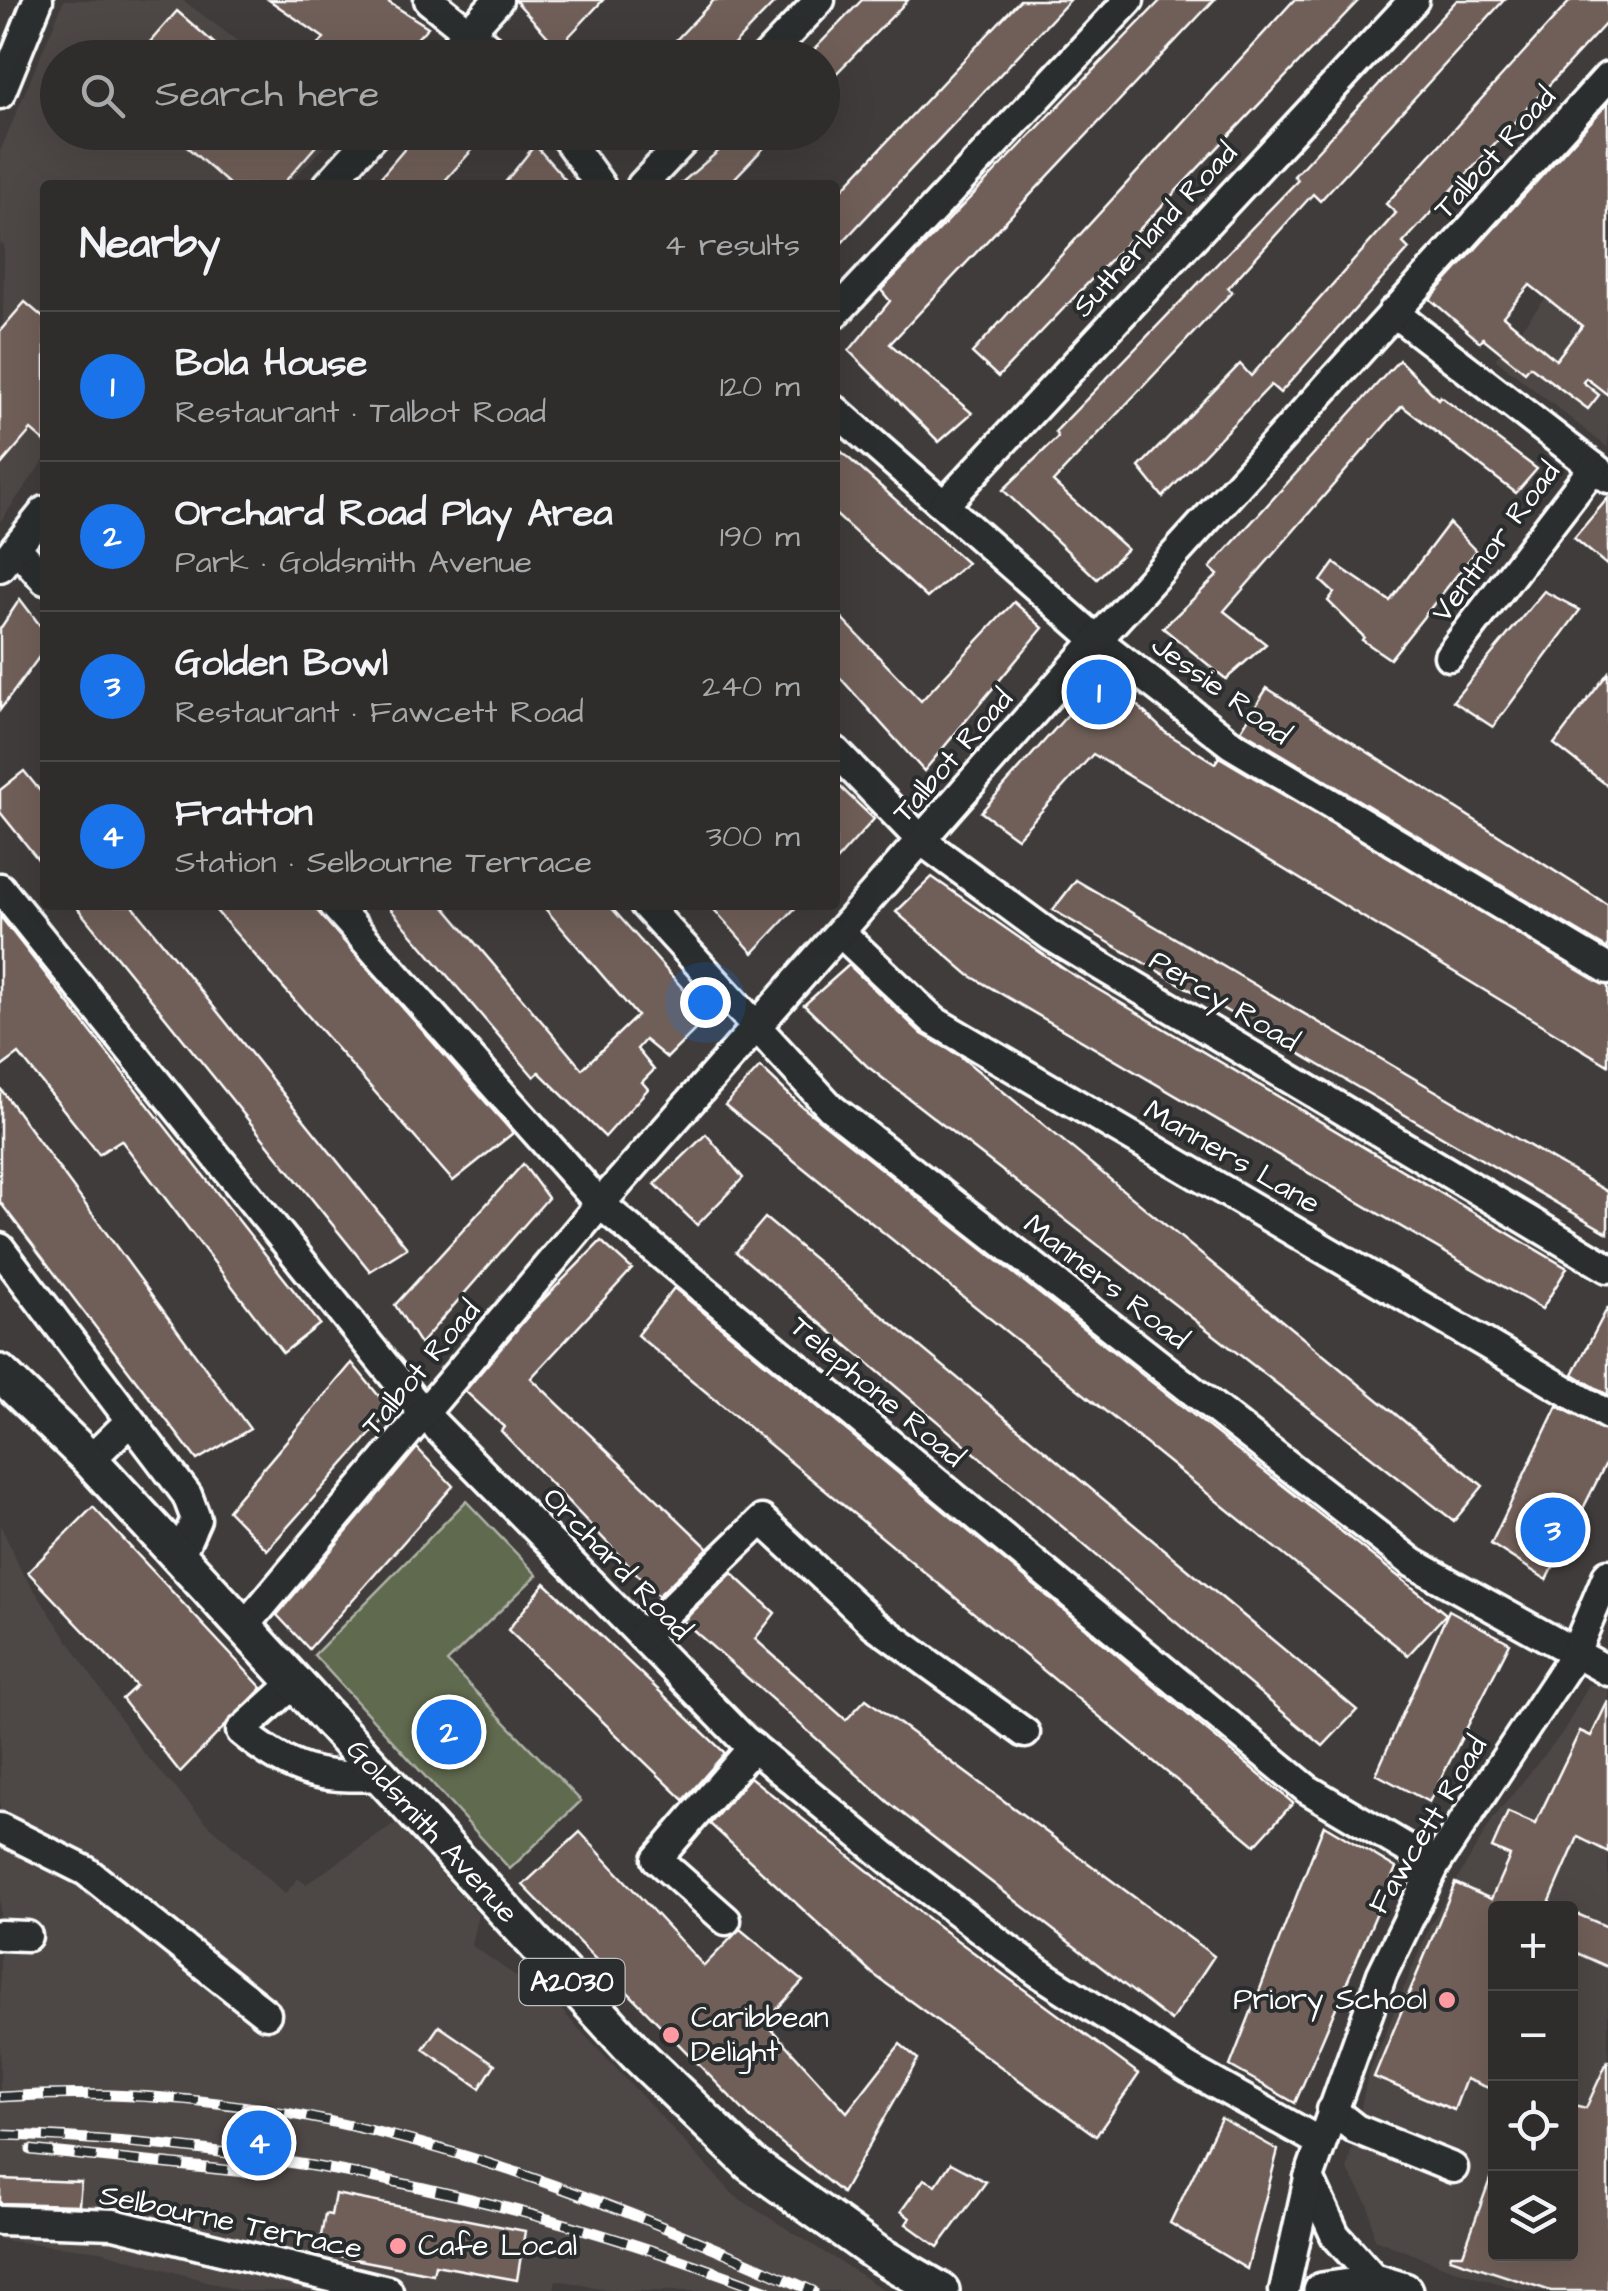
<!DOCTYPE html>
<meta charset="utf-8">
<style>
:root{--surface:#2f2d2c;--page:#3b3938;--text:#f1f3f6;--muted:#a7a8a9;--line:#4a4948;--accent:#1a73e8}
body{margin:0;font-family:"Architects Daughter",sans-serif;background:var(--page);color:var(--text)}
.controls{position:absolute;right:30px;bottom:30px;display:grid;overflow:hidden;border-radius:10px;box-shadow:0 10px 40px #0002}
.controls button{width:90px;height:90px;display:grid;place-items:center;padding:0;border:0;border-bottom:2px solid var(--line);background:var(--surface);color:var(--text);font:50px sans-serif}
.you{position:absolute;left:705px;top:1002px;width:35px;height:35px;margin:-25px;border:8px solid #fff;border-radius:50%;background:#1a73e8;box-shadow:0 0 0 15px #1a73e833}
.badge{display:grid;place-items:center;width:65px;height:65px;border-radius:50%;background:var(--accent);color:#fff;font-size:32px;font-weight:700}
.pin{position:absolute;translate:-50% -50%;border:5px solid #fff;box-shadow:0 2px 10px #0006}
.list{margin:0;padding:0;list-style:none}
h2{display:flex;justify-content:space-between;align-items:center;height:130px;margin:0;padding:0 40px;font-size:42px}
h2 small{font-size:32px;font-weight:400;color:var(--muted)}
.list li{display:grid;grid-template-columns:65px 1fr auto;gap:30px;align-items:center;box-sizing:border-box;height:150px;padding:0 40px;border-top:2px solid var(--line)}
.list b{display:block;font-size:38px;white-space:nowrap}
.list p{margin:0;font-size:32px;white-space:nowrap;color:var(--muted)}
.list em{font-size:32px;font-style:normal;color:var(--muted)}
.icon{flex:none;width:55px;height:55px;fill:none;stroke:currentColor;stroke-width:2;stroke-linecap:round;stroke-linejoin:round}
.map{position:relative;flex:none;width:1608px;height:2291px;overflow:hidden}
.search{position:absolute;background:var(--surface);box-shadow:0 10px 40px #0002;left:40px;top:40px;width:800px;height:110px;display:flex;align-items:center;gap:25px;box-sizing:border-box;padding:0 35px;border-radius:55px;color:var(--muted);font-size:38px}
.panel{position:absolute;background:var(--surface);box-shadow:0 10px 40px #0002;left:40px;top:180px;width:800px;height:730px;border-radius:10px}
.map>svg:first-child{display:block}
.built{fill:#4e4644;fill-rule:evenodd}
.green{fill:#616a50;stroke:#b0b4a8;stroke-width:2.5}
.building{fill:#705e59;stroke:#fff;stroke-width:2.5;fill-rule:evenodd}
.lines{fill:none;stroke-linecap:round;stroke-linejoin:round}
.minor-casing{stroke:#fff;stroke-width:35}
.major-casing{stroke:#fff;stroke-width:42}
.minor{stroke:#2a2d2e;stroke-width:28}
.major{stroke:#2a2d2e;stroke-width:35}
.rail-casing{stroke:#fff;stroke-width:11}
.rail{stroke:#2a2d2e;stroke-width:8;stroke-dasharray:22;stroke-linecap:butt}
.poi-dot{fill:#ff9aa2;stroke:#2a2d2e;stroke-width:4}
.labels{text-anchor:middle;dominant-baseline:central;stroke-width:8;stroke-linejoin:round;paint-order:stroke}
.shield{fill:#2a2d2e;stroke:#bfc0c0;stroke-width:2.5}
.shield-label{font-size:28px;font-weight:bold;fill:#fff}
.street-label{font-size:30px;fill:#fff;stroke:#2a2d2e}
.poi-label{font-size:30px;fill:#fff;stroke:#2a2d2e;text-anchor:start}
</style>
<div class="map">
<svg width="1608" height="2291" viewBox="0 0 1608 2291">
<rect width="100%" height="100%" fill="#3f3c3b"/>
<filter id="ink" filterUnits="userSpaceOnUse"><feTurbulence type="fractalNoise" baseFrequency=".01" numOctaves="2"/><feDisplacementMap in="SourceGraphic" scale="20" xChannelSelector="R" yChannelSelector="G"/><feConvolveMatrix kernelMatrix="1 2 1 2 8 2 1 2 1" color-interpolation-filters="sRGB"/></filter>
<g filter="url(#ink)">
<g class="built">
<path d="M 64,0 L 183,0 L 259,57 L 58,58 L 58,132 L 338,133 L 287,185 L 45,185 L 45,459 L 0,522 L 4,245 L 0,243 L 0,151 Z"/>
<path d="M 1608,224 L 1608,448 L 1495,359 Z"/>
<path d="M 0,1524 L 21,1570 L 141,1750 L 207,1823 L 285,1894 L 298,1878 L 306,1884 L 396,1823 L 478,1915 L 471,1945 L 555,2003 L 735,2196 L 886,2291 L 616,2291 L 556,2280 L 554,2291 L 240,2291 L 101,2251 L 0,2240 Z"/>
<path d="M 1589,1684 L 1608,1688 L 1608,2291 L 1523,2291 L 1445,2267 L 1374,2239 L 1369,2206 L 1347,2169 L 1368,2075 L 1430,1925 L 1494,1817 L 1563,1732 ZM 1496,1908 L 1570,1908 L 1570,2254 L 1496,2254 Z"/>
</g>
<path class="green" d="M 466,1501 L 537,1575 L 447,1662 L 581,1801 L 510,1869 L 314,1655 Z"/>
<g class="building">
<path d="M 269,0 L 385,0 L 428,27 L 398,58 L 308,58 L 324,38 Z"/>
<path d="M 515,0 L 603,0 L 558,48 Z"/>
<path d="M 714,0 L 777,0 L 721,58 L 659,58 Z"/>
<path d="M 862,0 L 908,0 L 822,88 L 822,58 L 806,58 Z"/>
<path d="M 1020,0 L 1070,0 L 835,250 L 835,197 Z"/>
<path d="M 1161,0 L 1214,0 L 890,344 L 972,413 L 939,442 L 849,351 L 890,301 L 881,290 Z"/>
<path d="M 1294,0 L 1359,0 L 998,377 L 972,353 Z"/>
<path d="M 1457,0 L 1504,0 L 1320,201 L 1313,194 L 1228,288 L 1232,292 L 1053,482 L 1127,549 L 1097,579 L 1003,490 L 1058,437 L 1055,432 L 1298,180 L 1294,176 Z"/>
<path d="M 1571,0 L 1608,0 L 1608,21 L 1403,243 L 1409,249 L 1280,393 L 1271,385 L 1163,497 L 1139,467 L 1240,364 L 1251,376 L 1396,213 L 1386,204 Z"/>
<path d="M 177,11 L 231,58 L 136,58 Z"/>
<path d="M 1608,103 L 1608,395 L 1586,378 L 1583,382 L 1599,395 L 1588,409 L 1530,366 L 1525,372 L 1483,338 L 1480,342 L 1430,299 ZM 1530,285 L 1582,326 L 1556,360 L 1503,316 Z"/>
<path d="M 170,132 L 328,132 L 282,185 L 230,185 Z"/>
<path d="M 419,132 L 488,132 L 441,185 L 374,185 Z"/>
<path d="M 718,132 L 779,132 L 728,185 L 679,185 L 728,143 Z"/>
<path d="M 535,145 L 570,185 L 503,185 Z"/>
<path d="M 25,302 L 45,319 L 45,442 L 31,430 L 0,466 L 0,331 Z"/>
<path d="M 1399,360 L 1438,399 L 1440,396 L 1537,469 L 1516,493 L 1402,406 L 1224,611 L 1266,644 L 1226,679 L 1163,628 L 1218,575 L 1210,568 Z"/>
<path d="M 835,446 L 967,563 L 927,598 L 835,514 Z"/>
<path d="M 1608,498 L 1608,566 L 1574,538 Z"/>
<path d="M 1449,523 L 1476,551 L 1390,659 L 1362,640 L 1364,637 L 1328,601 L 1334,593 L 1321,581 L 1334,563 L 1390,601 Z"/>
<path d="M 1544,591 L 1580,610 L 1493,727 L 1453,701 Z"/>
<path d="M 20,599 L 45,632 L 45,649 L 0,710 L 0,629 Z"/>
<path d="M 1014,602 L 1043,628 L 924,771 L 835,672 L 835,611 L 921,701 Z"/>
<path d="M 1608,673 L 1608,786 L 1554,744 Z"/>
<path d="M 1104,674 L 1165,732 L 1215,763 L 1219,757 L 1608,986 L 1608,1065 L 1093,754 L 1017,838 L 981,812 Z"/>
<path d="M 1267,688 L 1608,905 L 1608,949 L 1241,730 Z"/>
<path d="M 24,771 L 45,797 L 45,868 L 0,812 L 0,790 Z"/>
<path d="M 835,782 L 874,819 L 835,862 Z"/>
<path d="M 932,877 L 1067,971 L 1567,1268 L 1542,1309 L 969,975 L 896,912 Z"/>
<path d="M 1076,880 L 1608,1192 L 1608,1233 L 1053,910 Z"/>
<path d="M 75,905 L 132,905 L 407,1248 L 370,1271 Z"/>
<path d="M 211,905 L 312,905 L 513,1133 L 453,1181 Z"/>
<path d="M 387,905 L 443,905 L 582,1069 L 637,1016 L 542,905 L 609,905 L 708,1017 L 667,1058 L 645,1040 L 637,1049 L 654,1070 L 642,1082 L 648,1089 L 605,1137 L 539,1072 L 534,1077 Z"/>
<path d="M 710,905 L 798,905 L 753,953 Z"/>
<path d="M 0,916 L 320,1324 L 283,1353 L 121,1140 L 99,1154 L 19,1054 L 0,1068 Z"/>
<path d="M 849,965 L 922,1034 L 960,1056 L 1483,1486 L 1454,1521 L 867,1066 L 804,1005 Z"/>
<path d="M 760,1067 L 800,1105 L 1446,1614 L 1408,1655 L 725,1105 Z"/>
<path d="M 0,1088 L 250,1429 L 197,1460 L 0,1202 Z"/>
<path d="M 706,1134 L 743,1178 L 697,1225 L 655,1184 Z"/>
<path d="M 523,1164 L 548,1198 L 420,1344 L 395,1305 Z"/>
<path d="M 765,1218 L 1357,1710 L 1323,1746 L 736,1252 Z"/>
<path d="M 601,1241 L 632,1269 L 531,1378 L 708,1548 L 658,1596 L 501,1431 L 504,1427 L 465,1391 L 534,1309 Z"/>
<path d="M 674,1288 L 1040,1590 L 1293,1803 L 1255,1845 L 637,1335 Z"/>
<path d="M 1608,1307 L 1608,1395 L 1573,1374 Z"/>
<path d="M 352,1363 L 391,1411 L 267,1550 L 228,1510 Z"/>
<path d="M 1557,1406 L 1608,1432 L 1608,1459 L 1547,1580 L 1491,1544 Z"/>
<path d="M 417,1448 L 453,1486 L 309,1649 L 277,1615 Z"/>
<path d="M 93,1507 L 262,1688 L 180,1772 L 122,1699 L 136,1686 L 28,1572 Z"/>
<path d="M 732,1573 L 775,1613 L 755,1639 L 846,1720 L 866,1699 L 1214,1956 L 1171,2021 L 893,1806 L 683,1621 Z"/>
<path d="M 545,1583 L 725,1753 L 684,1800 L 508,1630 Z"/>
<path d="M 1449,1610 L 1510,1643 L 1429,1802 L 1376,1774 Z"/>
<path d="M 1608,1701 L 1608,1852 L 1578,1837 L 1547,1908 L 1496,1908 L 1496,2091 L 1466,2079 L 1454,2110 L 1374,2077 L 1455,1883 L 1491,1899 L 1510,1856 L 1492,1848 L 1508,1812 L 1535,1824 L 1580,1731 L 1591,1736 Z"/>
<path d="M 750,1777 L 935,1924 L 1139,2074 L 1096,2136 L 873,1974 L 710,1824 Z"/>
<path d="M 1324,1825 L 1396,1868 L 1295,2103 L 1230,2066 Z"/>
<path d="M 580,1832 L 704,1966 L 740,1929 L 803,1981 L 765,2022 L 847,2112 L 900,2044 L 918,2059 L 842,2193 L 751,2118 L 523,1885 Z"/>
<path d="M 1570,1911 L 1608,1927 L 1608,1967 L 1570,1950 Z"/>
<path d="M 439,2026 L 495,2064 L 480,2088 L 423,2049 Z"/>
<path d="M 1608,2060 L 1608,2291 L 1551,2291 L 1450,2258 L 1451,2254 L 1463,2254 L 1493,2171 L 1496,2254 L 1570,2254 L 1570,2104 L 1586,2108 Z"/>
<path d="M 1221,2118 L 1278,2150 L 1247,2269 L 1170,2223 Z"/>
<path d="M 951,2163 L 986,2182 L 938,2247 L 906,2224 L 910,2218 L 901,2211 L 924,2179 L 936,2185 Z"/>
<path d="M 0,2179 L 81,2182 L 79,2205 L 0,2203 Z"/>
<path d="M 335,2194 L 525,2231 L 517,2280 L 435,2265 L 433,2274 L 318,2252 L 325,2214 L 331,2215 Z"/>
</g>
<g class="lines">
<defs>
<g id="minor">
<path d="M 429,0 L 501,58"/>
<path d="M 445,58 L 498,0"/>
<path d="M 765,58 L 820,0"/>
<path d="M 0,94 L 38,0"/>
<path d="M 562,132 L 600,185"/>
<path d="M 328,185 L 376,132"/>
<path d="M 642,185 L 692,132"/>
<path d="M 1393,312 L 1608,478"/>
<path d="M 835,314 L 1129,0"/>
<path d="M 835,410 L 1097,640 L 1231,744 L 1608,969"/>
<path d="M 944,505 L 1414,0"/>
<path d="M 16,547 L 45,580"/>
<path d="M 0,567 L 45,511"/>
<path d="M 1449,656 L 1594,467"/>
<path d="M 835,751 L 922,841 L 1051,936 L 1608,1268"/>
<path d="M 0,888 L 425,1415 L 744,1740 L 901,1869 L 1038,1972 L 1189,2069 L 1320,2142"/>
<path d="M 334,905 L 600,1204 L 1307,1789 L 1435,1865"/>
<path d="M 645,905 L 831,1108 L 1413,1563 L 1608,1671"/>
<path d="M 841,933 L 934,1021 L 1608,1415"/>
<path d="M 0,1248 L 187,1495 L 196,1519 L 179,1557"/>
<path d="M 90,1460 L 130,1421"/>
<path d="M 244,1627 L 600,1204 L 1097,640 L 1608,77"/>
<path d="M 642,1636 L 762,1520 L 874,1624 L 1025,1733"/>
<path d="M 294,1683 L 241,1731 C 290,1772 319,1779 381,1776"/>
<path d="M 0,1828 L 86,1871 L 266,2014"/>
<path d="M 726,1920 L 657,1859 L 753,1747"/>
<path d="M 0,1935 L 27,1936"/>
<path d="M 1332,2110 L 1356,2129 L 1453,2168"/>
<path d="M 1309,2178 L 1335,2235 L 1378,2283"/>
<path d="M 0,2220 L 114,2224 L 388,2291"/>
<path d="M 1284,2291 L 1309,2178 L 1382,1974 L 1435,1865 L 1574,1655 L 1608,1574"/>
</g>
<g id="major">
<path id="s1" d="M 0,1373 L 90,1460 L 638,2055 L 751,2164 L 876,2253 L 941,2291"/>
<path d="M 1322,2291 L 1378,2283 L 1404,2291"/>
</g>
</defs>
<use href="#minor" class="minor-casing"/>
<use href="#major" class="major-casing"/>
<use href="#minor" class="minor"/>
<use href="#major" class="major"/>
<defs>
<g id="rail">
<path d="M 0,2097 C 297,2078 547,2173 813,2291"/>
<path d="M 0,2135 C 259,2141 525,2199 767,2291"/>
<path d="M 31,2150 L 245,2172"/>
</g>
</defs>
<use href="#rail" class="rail-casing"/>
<use href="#rail" class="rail"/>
</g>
</g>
<g class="poi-dot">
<circle cx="1447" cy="2000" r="10"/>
<circle cx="671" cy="2035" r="10"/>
<circle cx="398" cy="2246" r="10"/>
</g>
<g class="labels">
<rect class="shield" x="519.5" y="1959" width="105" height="46" rx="8"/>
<g class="shield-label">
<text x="572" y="1982">A2030</text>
</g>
<g class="street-label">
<text transform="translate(1495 153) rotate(-48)">Talbot Road</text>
<text transform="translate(1155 230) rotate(-47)">Sutherland Road</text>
<text transform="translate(1496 542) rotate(-53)">Ventnor Road</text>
<text transform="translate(1221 690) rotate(36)">Jessie Road</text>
<text transform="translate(953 756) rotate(-49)">Talbot Road</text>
<text transform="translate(1224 1001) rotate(31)">Percy Road</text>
<text transform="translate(1232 1157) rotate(30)">Manners Lane</text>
<text transform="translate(1106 1282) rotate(38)">Manners Road</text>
<text transform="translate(421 1368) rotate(-50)">Talbot Road</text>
<text transform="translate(877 1392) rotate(40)">Telephone Road</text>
<text transform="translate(617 1564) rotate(46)">Orchard Road</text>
<text transform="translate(1428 1825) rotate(-59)">Fawcett Road</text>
<text stroke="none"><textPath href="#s1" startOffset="630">Goldsmith Avenue</textPath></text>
<text transform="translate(231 2222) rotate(12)">Selbourne Terrace</text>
</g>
<g class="poi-label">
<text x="1427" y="2000" text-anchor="end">Priory School</text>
<text x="691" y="2018">Caribbean<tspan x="691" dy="34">Delight</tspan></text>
<text x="418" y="2246">Cafe Local</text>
</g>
</g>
</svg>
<div class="controls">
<button>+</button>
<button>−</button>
<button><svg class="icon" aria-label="locate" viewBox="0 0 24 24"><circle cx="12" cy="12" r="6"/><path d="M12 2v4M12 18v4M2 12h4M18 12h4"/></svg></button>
<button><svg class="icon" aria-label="layers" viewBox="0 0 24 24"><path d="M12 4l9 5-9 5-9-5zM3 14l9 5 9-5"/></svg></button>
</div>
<div class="you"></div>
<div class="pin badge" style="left:1099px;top:692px">1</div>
<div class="pin badge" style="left:449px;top:1732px">2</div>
<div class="pin badge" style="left:1553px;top:1530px">3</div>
<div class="pin badge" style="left:259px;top:2143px">4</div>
<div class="search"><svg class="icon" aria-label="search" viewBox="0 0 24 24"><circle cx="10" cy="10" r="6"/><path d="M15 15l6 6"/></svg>Search here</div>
<section class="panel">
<h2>Nearby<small>4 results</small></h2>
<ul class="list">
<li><span class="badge">1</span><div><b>Bola House</b><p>Restaurant · Talbot Road</p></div><em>120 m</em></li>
<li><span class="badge">2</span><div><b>Orchard Road Play Area</b><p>Park · Goldsmith Avenue</p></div><em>190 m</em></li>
<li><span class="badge">3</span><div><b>Golden Bowl</b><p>Restaurant · Fawcett Road</p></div><em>240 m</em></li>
<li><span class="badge">4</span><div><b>Fratton</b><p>Station · Selbourne Terrace</p></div><em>300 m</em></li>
</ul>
</section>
</div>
